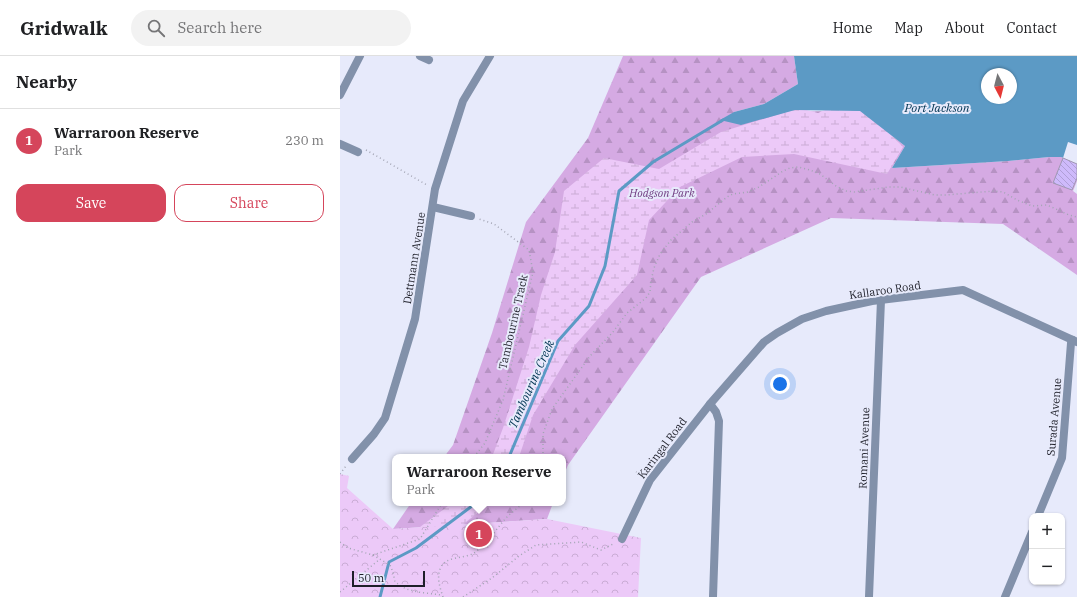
<!DOCTYPE html>
<meta charset="utf-8">
<style>
:root{--surface:#fff;--page:#f2f2f2;--text:#202124;--muted:#757577;--line:#e0e0e0;--accent:#d5455b}
body{margin:0;font-family:"IBM Plex Serif",serif;background:var(--page);color:var(--text)}
.controls{position:absolute;right:12px;bottom:12px;display:grid;overflow:hidden;border-radius:8px;box-shadow:0 1px 3px #0004}
.controls button{width:36px;height:36px;display:grid;place-items:center;padding:0;border:0;border-bottom:1px solid var(--line);background:var(--surface);color:var(--text);font:20px sans-serif}
.compass{position:absolute;left:641px;top:12px;width:36px;height:36px;border-radius:50%;background:var(--surface);box-shadow:0 1px 3px #0004;rotate:173deg}
.scale{position:absolute;left:12px;bottom:10px;width:73px;box-sizing:border-box;padding-left:4px;border:2px solid #1e1f29;border-top:0;font-size:11px;line-height:14px;white-space:nowrap;color:#1e1f29;-webkit-text-stroke:3px #e7eafb;paint-order:stroke}
.you{position:absolute;left:440px;top:328px;width:14px;height:14px;margin:-10px;border:3px solid #fff;border-radius:50%;background:#1a73e8;box-shadow:0 0 0 6px #1a73e833}
.badge{display:grid;place-items:center;width:26px;height:26px;border-radius:50%;background:var(--accent);color:#fff;font-size:13px;font-weight:700}
.pin{position:absolute;translate:-50% -50%;border:2px solid #fff;box-shadow:0 1px 4px #0006}
.popup{position:absolute;left:52px;top:398px;width:174px;height:52px;box-sizing:border-box;display:grid;place-content:center;border-radius:8px;background:var(--surface);filter:drop-shadow(0 1px 3px #0005);font-size:13px;white-space:nowrap;color:var(--muted)}
.popup b{font-size:15px;color:var(--text)}
.popup::after{content:'';position:absolute;left:50%;top:100%;margin-left:-8px;border:8px solid transparent;border-top-color:var(--surface)}
.list{margin:0;padding:0;list-style:none}
h2{display:flex;justify-content:space-between;align-items:center;height:52px;margin:0;padding:0 16px;font-size:17px}
h2 small{font-size:13px;font-weight:400;color:var(--muted)}
.list li{display:grid;grid-template-columns:26px 1fr auto;gap:12px;align-items:center;box-sizing:border-box;height:64px;padding:0 16px;border-top:1px solid var(--line)}
.list b{display:block;font-size:15px;white-space:nowrap}
.list p{margin:0;font-size:13px;white-space:nowrap;color:var(--muted)}
.list em{font-size:13px;font-style:normal;color:var(--muted)}
.actions{display:flex;gap:8px;padding:12px 16px}
.actions a{flex:1;padding:9px 0;border:1px solid var(--accent);border-radius:12px;text-align:center;font-size:14px;color:var(--accent)}
.actions .main{background:var(--accent);color:#fff}
.icon{flex:none;width:22px;height:22px;fill:none;stroke:currentColor;stroke-width:2;stroke-linecap:round;stroke-linejoin:round}
.map{position:relative;flex:none;width:737px;height:541px;overflow:hidden}
header{display:flex;align-items:center;gap:24px;box-sizing:border-box;height:56px;padding:0 20px;background:var(--surface);border-bottom:1px solid var(--line)}
header strong{font-size:19px}
nav{display:flex;gap:22px;margin-inline-start:auto;font-size:14px}
.search{width:280px;height:36px;background:var(--page);display:flex;align-items:center;gap:10px;box-sizing:border-box;padding:0 14px;border-radius:22px;color:var(--muted);font-size:15px}
main{display:flex}
aside{flex:1;background:var(--surface)}
.map>svg:first-child{display:block}
.forest{fill:url(#forest-firs)}
.wetland{fill:url(#wetland-marsh)}
.park{fill:url(#park-crowns)}
.water{fill:#5c9ac5;fill-rule:evenodd}
.pier{fill:#e7eafb}
.lines{fill:none;stroke-linecap:round;stroke-linejoin:round}
.stream{stroke:#5c9ac5;stroke-width:3}
.building{fill:url(#building-back-hatch);stroke:#a098b2}
.path{stroke:#a3a5b4;stroke-width:1.5;stroke-dasharray:1 3;stroke-linecap:butt}
.minor{stroke:#8291aa;stroke-width:8}
.labels{text-anchor:middle;dominant-baseline:central;stroke-width:4;stroke-linejoin:round;paint-order:stroke}
.park-label{font-size:11px;font-style:italic;fill:#703c81;stroke:#e7eafb}
.street-label{font-size:11px;fill:#1e1f29;stroke:#e7eafb}
.water-label{font-size:12px;font-style:italic;fill:#003452;stroke:#e7eafb}
</style>
<header>
<strong>Gridwalk</strong>
<div class="search"><svg class="icon" aria-label="search" viewBox="0 0 24 24"><circle cx="10" cy="10" r="6"/><path d="M15 15l6 6"/></svg>Search here</div>
<nav><a>Home</a><a>Map</a><a>About</a><a>Contact</a></nav>
</header>
<main>
<aside>
<h2>Nearby<small></small></h2>
<ul class="list">
<li><span class="badge">1</span><div><b>Warraroon Reserve</b><p>Park</p></div><em>230 m</em></li>
</ul>
<div class="actions"><a class="main">Save</a><a>Share</a></div>
</aside>
<div class="map">
<svg width="737" height="541" viewBox="0 0 737 541">
<defs>
<pattern id="forest-firs" width="22" height="20" patternUnits="userSpaceOnUse"><rect width="22" height="20" fill="#d5aae3"/><path d="M5 1l3.5 6h-7zM16 11l3.5 6h-7z" fill="#b692c3"/></pattern>
<pattern id="wetland-marsh" width="20" height="14" patternUnits="userSpaceOnUse"><rect width="20" height="14" fill="#ecc9f8"/><path d="M1 5h8M5 5V1M11 12h8M15 12V8" fill="none" stroke="#caacd5"/></pattern>
<pattern id="park-crowns" width="20" height="18" patternUnits="userSpaceOnUse"><rect width="20" height="18" fill="#ecc9f8"/><path d="M2 6a3 3 0 1 1 6 0M12 15a3 3 0 1 1 6 0" fill="none" stroke="#caacd5"/></pattern>
<pattern id="building-back-hatch" width="6" height="6" patternUnits="userSpaceOnUse"><rect width="6" height="6" fill="#cebafb"/><path d="M-1 5l2 2M0 0l6 6M5-1l2 2" fill="none" stroke="#b09fd7"/></pattern>
</defs>
<rect width="100%" height="100%" fill="#e7eafb"/>
<g class="forest">
<path d="M 283,0 L 454,0 L 458,28 L 424,48 L 394,56 L 520,55 L 565,90 L 552,112 L 668,105 L 709,101 L 721,101 L 737,107 L 737,125 L 733,135 L 737,138 L 737,219 L 663,168 L 491,162 L 361,221 L 228,409 L 223,421 L 223,401 L 104,401 L 113,389 L 152,277 L 186,166 L 248,82 Z"/>
<path d="M 71,447 L 213,447 L 207,463 L 53,473 Z"/>
</g>
<g class="wetland">
<path d="M 492,51 L 526,53 L 563,91 L 547,118 L 454,98 L 402,101 L 340,131 L 309,164 L 297,219 L 235,289 L 193,359 L 179,401 L 152,401 L 163,372 L 189,291 L 201,239 L 215,196 L 224,135 L 264,102 L 319,113 L 381,76 L 459,52 L 478,57 Z"/>
<path d="M 112,447 L 150,447 L 82,501 L 68,480 Z"/>
</g>
<path class="park" d="M 0,418 L 9,420 L 7,432 L 53,473 L 207,463 L 301,482 L 298,541 L 0,541 Z"/>
<path class="water" d="M 454,0 L 737,0 L 737,107 L 721,101 L 709,101 L 668,105 L 552,112 L 565,90 L 520,55 L 455,54 L 401,69 L 380,64 L 394,56 L 424,48 L 458,28 ZM 647,18 L 671,18 L 671,42 L 647,42 Z"/>
<path class="pier" d="M 728,86 L 737,89 L 737,108 L 723,102 Z"/>
<g class="lines">
<g class="stream">
<path d="M 169,401 L 218,285 L 249,250 L 265,210 L 279,135 L 313,106 L 383,64"/>
<path d="M 40,541 L 49,506 L 76,492 L 136,447"/>
</g>
</g>
<path class="building" d="M 723,102 L 737,108 L 737,122 L 732,134 L 713,127 Z"/>
<g class="lines">
<g class="path">
<path d="M 26,94 L 87,129"/>
<path d="M 134,401 L 145,387 L 163,344 L 193,216 L 189,194 L 154,168 L 139,163"/>
<path d="M 203,401 L 203,378 L 212,353 L 250,300 L 273,276 L 287,257 L 306,242 L 310,236 L 311,225 L 314,212 L 320,198 L 331,184 L 352,166 L 366,158 L 387,141 L 393,138 L 408,136 L 419,131 L 443,115 L 450,112 L 458,111 L 470,114 L 480,118 L 496,130 L 506,135 L 514,136 L 549,131 L 560,131 L 595,139 L 606,139 L 654,135 L 663,136 L 677,144 L 692,150 L 707,149 L 729,159 L 737,161"/>
<path d="M 296,416 L 304,420"/>
<path d="M 0,418 L 6,410"/>
<path d="M 0,486 L 8,492 L 33,499 L 50,509 L 53,516 L 55,526 L 66,533 L 78,536 L 101,539"/>
<path d="M 33,499 L 80,483 L 102,447"/>
<path d="M 0,536 L 40,503"/>
<path d="M 103,541 C 100,532 96,520 101,511 C 106,500 124,503 134,497 C 147,488 156,473 167,461 C 172,456 178,452 183,447"/>
<path d="M 123,541 L 152,522 L 179,500 L 196,489 L 241,486 L 261,494 L 275,487"/>
</g>
<g class="minor">
<path d="M 80,0 L 89,4"/>
<path d="M 0,39 L 20,0"/>
<path d="M 0,88 L 18,96"/>
<path d="M 93,151 L 131,160"/>
<path d="M 370,348 L 376,356 L 379,365 L 373,541"/>
<path d="M 12,403 L 34,378 L 45,362 L 75,263 L 95,133 L 123,45 L 150,0"/>
<path d="M 698,460 L 722,402 L 731,287 L 733,284"/>
<path d="M 282,483 L 310,424 L 370,348 L 424,286 L 437,277 L 462,263 L 486,255 L 532,245 L 623,234 L 737,286"/>
<path d="M 529,541 L 541,244"/>
<path d="M 665,541 L 692,476"/>
</g>
</g>
<g class="labels">
<g class="park-label">
<text x="322" y="137">Hodgson Park</text>
</g>
<g class="street-label">
<text transform="translate(74 202) rotate(-81)">Dettmann Avenue</text>
<text transform="translate(545 234) rotate(-8)">Kallaroo Road</text>
<text transform="translate(173 266) rotate(-77)">Tambourine Track</text>
<text transform="translate(714 361) rotate(-85)">Surada Avenue</text>
<text transform="translate(322 392) rotate(-53)">Karingal Road</text>
<text transform="translate(524 392) rotate(-88)">Romani Avenue</text>
</g>
<g class="water-label">
<text x="597" y="51">Port Jackson</text>
<text transform="translate(191 328) rotate(-66)">Tambourine Creek</text>
</g>
</g>
</svg>
<div class="controls">
<button>+</button>
<button>−</button>
</div>
<svg class="compass" viewBox="-18 -18 36 36"><path d="M0-13l5 13h-10z" fill="#e53935"/><path d="M0 13l5-13h-10z" fill="#757577"/></svg>
<div class="scale">50 m</div>
<div class="you"></div>
<div class="pin badge" style="left:139px;top:478px">1</div>
<div class="popup"><b>Warraroon Reserve</b>Park</div>
</div>
</main>
